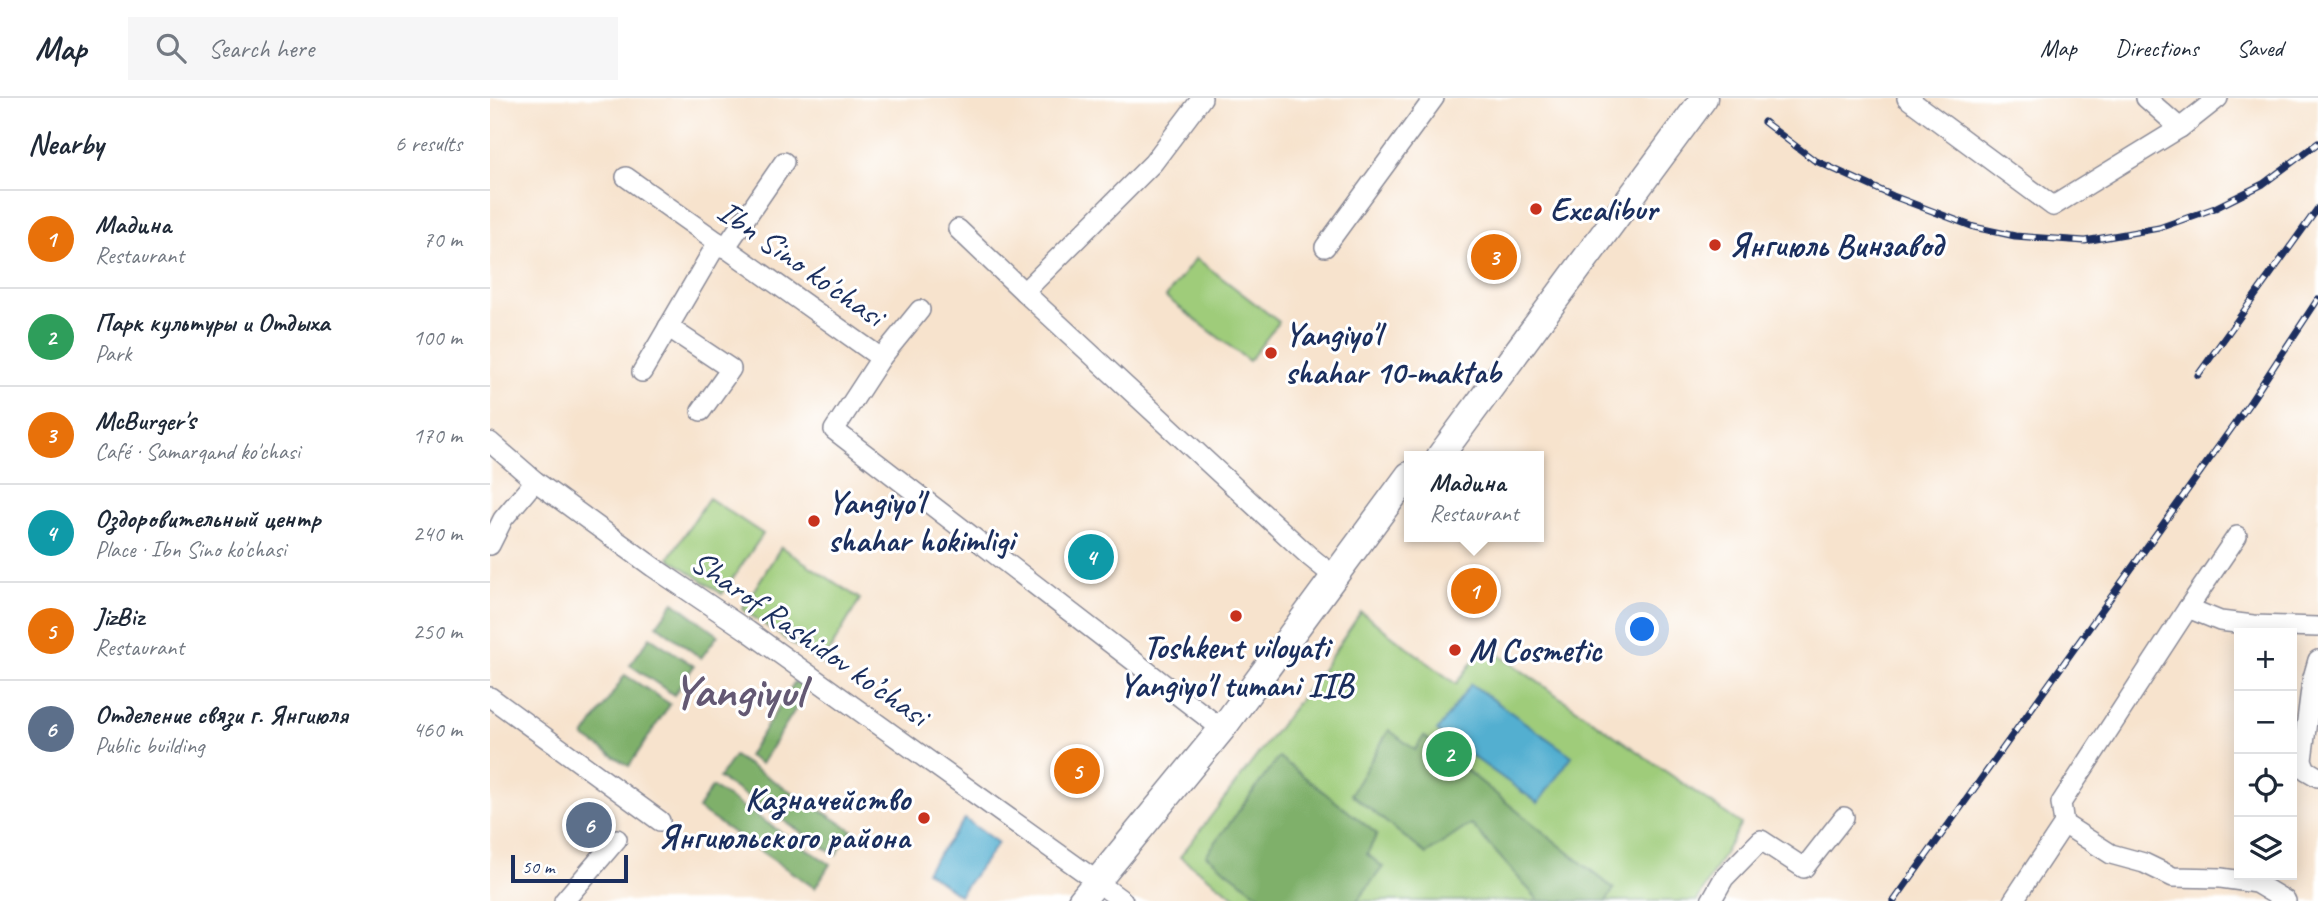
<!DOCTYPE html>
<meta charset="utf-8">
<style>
:root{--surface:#fff;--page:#f6f6f7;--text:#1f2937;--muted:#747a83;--line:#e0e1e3;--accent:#c8321e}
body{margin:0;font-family:Caveat,sans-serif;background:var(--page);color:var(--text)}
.controls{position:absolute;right:21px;bottom:21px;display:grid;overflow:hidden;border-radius:0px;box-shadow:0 4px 18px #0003}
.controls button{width:63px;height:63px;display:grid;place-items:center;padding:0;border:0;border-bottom:2px solid var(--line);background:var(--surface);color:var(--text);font:35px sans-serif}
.scale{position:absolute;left:21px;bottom:18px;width:117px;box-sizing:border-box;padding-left:7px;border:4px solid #1b2f5e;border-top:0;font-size:19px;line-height:24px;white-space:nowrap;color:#1b2f5e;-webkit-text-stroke:5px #fff;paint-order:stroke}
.you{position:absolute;left:1153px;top:532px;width:24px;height:24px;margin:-18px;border:5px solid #fff;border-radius:50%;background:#1a73e8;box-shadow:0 0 0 10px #1a73e833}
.badge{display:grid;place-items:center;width:46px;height:46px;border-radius:50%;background:var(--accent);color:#fff;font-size:23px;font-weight:700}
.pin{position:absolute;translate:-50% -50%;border:4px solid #fff;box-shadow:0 2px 7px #0006}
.popup{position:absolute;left:914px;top:353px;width:140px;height:91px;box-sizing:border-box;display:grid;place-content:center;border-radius:0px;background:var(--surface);filter:drop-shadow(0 2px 5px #0005);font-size:23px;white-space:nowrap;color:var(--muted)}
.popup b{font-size:26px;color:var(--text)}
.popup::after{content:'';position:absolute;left:50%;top:100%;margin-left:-14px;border:14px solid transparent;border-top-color:var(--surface)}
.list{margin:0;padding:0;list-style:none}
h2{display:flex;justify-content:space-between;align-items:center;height:91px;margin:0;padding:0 28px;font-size:30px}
h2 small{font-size:23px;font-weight:400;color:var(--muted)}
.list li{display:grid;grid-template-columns:46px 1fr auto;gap:21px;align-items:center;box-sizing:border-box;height:98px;padding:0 28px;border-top:2px solid var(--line)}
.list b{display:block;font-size:26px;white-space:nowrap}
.list p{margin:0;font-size:23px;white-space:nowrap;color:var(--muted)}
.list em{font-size:23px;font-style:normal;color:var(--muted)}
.icon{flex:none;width:38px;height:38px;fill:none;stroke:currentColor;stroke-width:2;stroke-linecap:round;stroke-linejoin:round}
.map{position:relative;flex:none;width:1828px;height:803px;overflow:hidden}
header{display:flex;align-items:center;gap:42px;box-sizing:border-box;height:98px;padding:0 35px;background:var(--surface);border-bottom:2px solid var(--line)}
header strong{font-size:33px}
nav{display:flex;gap:38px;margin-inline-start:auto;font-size:24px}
.search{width:490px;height:63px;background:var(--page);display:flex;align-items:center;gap:18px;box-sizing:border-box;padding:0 24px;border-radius:0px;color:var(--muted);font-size:26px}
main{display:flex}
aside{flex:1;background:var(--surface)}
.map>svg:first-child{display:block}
.green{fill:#9fcc7a;stroke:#5d7e6c;stroke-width:2}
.forest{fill:#7fb06a;stroke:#4d7064;stroke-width:2}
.water{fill:#52afd0;stroke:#366f97;stroke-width:2}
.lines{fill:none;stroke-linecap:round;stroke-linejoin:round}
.minor-casing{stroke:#898996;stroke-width:22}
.secondary-casing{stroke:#898996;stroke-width:29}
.minor{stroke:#fff;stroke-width:19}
.secondary{stroke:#fff;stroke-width:26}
.rail-casing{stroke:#1b2f5e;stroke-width:7}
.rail{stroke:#fff;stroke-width:4.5;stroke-dasharray:13;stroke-linecap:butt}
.poi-dot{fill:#c8321e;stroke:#fff;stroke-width:2.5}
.labels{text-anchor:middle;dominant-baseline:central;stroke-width:6;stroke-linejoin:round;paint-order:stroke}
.poi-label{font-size:33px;font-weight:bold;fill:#1b2f5e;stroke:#fff;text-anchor:start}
.street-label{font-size:33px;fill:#1b2f5e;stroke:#fff}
.town-label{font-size:47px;font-weight:bold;fill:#645974;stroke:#fff}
</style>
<header>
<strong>Map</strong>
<div class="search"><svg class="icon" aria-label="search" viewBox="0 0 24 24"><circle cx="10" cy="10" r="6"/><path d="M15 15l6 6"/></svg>Search here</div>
<nav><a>Map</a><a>Directions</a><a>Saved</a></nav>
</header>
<main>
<aside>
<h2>Nearby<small>6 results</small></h2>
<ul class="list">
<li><span class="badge" style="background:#e8710a">1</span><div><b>Мадина</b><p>Restaurant</p></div><em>70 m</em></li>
<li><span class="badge" style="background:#2e9e5b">2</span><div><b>Парк культуры и Отдыха</b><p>Park</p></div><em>100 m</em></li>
<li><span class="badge" style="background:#e8710a">3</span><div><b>McBurger's</b><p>Café · Samarqand ko'chasi</p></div><em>170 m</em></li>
<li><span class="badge" style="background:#0f9aa8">4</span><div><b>Оздоровительный центр</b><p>Place · Ibn Sino ko'chasi</p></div><em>240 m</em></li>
<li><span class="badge" style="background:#e8710a">5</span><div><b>JizBiz</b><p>Restaurant</p></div><em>250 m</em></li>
<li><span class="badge" style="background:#5c6f8a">6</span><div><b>Отделение связи г. Янгиюля</b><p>Public building</p></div><em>460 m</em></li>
</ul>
</aside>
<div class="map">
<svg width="1828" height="803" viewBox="0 0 1828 803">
<rect width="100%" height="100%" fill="#fff"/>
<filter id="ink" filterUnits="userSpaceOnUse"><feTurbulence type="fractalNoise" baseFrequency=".0143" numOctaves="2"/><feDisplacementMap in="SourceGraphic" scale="14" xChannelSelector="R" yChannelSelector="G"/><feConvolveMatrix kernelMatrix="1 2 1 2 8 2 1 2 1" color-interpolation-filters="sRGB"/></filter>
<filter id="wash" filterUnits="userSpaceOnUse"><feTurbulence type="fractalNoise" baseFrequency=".00686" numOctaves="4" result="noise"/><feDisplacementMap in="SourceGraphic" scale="28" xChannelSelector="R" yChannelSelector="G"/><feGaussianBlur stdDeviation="1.57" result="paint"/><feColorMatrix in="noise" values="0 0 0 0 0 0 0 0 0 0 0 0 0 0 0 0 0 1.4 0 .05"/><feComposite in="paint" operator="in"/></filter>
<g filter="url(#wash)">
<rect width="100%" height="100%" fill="#f7e3cd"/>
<g class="green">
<path d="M 706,160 L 789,224 L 759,263 L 676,199 Z"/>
<path d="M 219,400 L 273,436 L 232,496 L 179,460 Z"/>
<path d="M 291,449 L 370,501 L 332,566 L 252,511 Z"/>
<path d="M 871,514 L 966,586 L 995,547 L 1251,726 L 1207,803 L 751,803 L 690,759 L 832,572 Z"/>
</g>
<g class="forest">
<path d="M 184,504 L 228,537 L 211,560 L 167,527 Z"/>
<path d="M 160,539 L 204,568 L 184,597 L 140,567 Z"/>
<path d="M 135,577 L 180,606 L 139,668 L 94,639 Z"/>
<path d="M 305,583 L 318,591 L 271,666 L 258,658 Z"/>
<path d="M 899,632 L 925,652 L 934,638 L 1124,791 L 1116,803 L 1049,803 L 981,726 L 936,756 L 861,696 Z"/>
<path d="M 244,658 L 362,732 L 346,757 L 229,680 Z"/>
<path d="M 789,659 L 887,736 L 877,756 L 893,769 L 867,803 L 777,803 L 716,757 Z"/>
<path d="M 222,689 L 340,766 L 325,790 L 208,711 Z"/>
</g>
<g class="water">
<path d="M 981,586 L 1082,658 L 1048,705 L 947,633 Z"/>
<path d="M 475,721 L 508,745 L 469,797 L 436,773 Z"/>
</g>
</g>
<g filter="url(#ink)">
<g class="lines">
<defs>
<g id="minor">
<path d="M 1417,0 L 1563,108 L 1690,30 L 1728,0"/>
<path d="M 1656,0 L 1690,30"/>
<path d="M 136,79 L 391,260 L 344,332 L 732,631"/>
<path d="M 468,131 L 534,194 L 663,65 L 712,0"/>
<path d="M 835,149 L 944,0"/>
<path d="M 235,150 L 294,64"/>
<path d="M 534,194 L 819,458 L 845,479"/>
<path d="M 178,229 L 241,271 L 211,313"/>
<path d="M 391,260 L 430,212"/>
<path d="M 152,274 L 228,144"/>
<path d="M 0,344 L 45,383 L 163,469 L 258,533 L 608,784"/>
<path d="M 0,447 L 13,421 L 45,383"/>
<path d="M 1698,510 L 1747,438"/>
<path d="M 1828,562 L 1822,583 L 1812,662 L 1816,672 L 1828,679"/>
<path d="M 0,599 L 170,723"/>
<path d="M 1574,726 L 1621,756 L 1654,765 L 1683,779 L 1731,780 L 1766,785 L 1796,803"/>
<path d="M 618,792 L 633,803"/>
<path d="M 74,803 L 127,741"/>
<path d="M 1221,803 L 1234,780 L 1271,742 L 1314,770 L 1354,719"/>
<path d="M 1523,803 L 1574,726 L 1571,705 L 1698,510 L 1730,523 L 1763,527 L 1828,529"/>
</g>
<g id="secondary">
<path d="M 950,358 L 1214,0"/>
<path d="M 591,803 L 732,631 L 919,377"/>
</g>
</defs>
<use href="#minor" class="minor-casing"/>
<use href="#secondary" class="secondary-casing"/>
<use href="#minor" class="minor"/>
<use href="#secondary" class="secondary"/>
<defs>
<g id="rail">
<path d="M 1274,24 L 1324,62 L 1403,98 L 1484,129 L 1525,138 L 1595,143 L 1669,130 L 1725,110 L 1773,86 L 1828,45"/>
<path d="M 1708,277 L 1828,110"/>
<path d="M 1404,803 L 1761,303 L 1828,201"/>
</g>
</defs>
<use href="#rail" class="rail-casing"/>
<use href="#rail" class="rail"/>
</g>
</g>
<g class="poi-dot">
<circle cx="1046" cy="111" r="7"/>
<circle cx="1225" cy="147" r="7"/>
<circle cx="781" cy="255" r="7"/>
<circle cx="324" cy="423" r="7"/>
<circle cx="746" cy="518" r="7"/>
<circle cx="965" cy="552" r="7"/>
<circle cx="434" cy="720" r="7"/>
</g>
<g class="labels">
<g class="poi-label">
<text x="1060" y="111">Excalibur</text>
<text x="1239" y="147">Янгиюль Винзавод</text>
<text x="795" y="236">Yangiyo'l<tspan x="795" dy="38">shahar 10-maktab</tspan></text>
<text x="338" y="404">Yangiyo'l<tspan x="338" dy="38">shahar hokimligi</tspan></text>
<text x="746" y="549" text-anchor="middle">Toshkent viloyati<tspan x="746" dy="38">Yangiyo'l tumani IIB</tspan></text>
<text x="979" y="552">M Cosmetic</text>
<text x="420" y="701" text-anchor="end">Казначейство<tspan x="420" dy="38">Янгиюльского района</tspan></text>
</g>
<g class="street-label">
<text transform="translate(311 165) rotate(35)">Ibn Sino ko'chasi</text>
<text transform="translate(320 540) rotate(35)">Sharof Rashidov ko’chasi</text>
</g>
<g class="town-label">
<text x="248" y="593">Yangiyul</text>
</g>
</g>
</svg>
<div class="controls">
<button>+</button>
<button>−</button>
<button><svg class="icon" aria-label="locate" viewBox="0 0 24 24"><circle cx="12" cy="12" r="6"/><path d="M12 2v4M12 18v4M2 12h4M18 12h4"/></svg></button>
<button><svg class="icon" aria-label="layers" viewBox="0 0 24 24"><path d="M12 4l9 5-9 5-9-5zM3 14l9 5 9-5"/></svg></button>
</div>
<div class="scale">50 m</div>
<div class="you"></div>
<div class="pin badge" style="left:984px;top:493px;background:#e8710a">1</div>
<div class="popup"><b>Мадина</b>Restaurant</div>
<div class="pin badge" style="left:959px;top:656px;background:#2e9e5b">2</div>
<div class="pin badge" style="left:1004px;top:159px;background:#e8710a">3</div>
<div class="pin badge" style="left:601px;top:459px;background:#0f9aa8">4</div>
<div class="pin badge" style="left:587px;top:673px;background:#e8710a">5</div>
<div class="pin badge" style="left:99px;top:727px;background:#5c6f8a">6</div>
</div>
</main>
